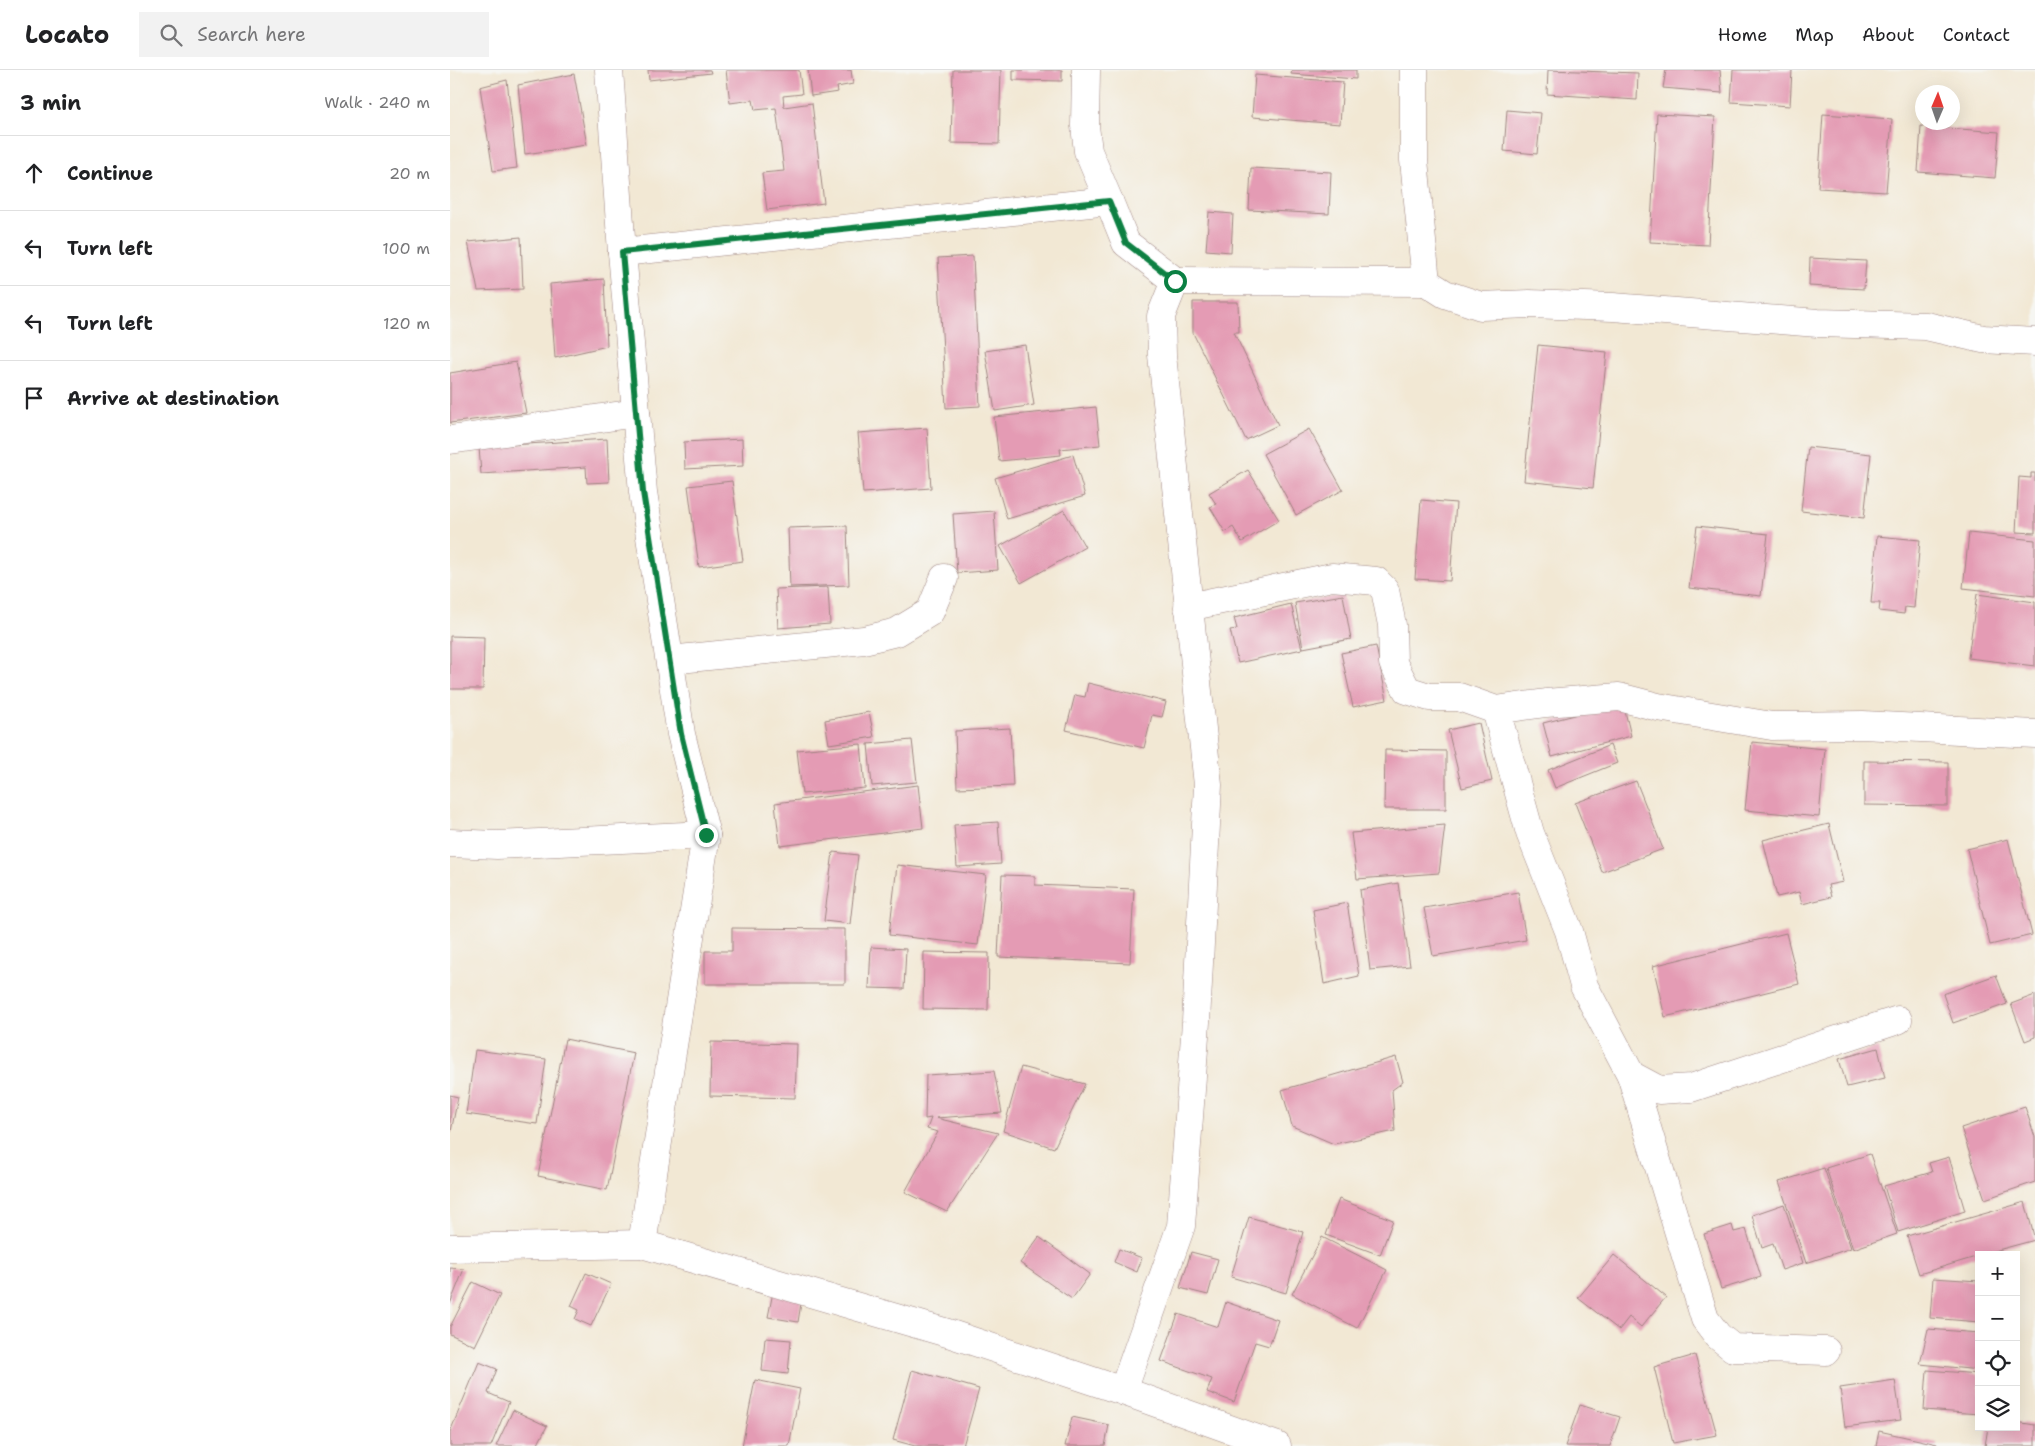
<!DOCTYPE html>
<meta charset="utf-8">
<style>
:root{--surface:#fff;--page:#f2f2f2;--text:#202124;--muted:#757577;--line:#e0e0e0}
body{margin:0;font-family:"Shantell Sans",sans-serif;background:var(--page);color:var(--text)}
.controls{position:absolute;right:15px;bottom:15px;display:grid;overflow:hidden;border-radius:0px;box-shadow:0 5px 20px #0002}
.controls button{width:45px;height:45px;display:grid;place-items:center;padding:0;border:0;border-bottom:1px solid var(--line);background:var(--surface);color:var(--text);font:25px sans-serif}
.compass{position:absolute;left:1465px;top:15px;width:45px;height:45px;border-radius:50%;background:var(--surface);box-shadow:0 5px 20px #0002;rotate:2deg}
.stop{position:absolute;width:15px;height:15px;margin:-11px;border:4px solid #0b8043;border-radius:50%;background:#fff}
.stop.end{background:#0b8043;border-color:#fff;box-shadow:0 1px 5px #0008}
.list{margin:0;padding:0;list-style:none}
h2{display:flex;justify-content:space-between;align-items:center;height:65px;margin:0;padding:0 20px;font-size:21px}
h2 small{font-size:16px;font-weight:400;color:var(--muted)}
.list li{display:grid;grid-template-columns:32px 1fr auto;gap:15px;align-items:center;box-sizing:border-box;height:75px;padding:0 20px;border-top:1px solid var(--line)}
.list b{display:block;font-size:19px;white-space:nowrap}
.list em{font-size:16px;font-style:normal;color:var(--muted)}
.icon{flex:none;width:28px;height:28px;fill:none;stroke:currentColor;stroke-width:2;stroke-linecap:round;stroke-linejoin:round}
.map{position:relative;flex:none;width:1585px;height:1376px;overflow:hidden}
header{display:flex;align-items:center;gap:30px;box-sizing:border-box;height:70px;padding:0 25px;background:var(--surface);border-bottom:1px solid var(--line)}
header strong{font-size:24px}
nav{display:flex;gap:28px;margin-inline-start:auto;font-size:18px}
.search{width:350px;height:45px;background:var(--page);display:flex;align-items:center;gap:12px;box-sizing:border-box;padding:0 18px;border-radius:0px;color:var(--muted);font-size:19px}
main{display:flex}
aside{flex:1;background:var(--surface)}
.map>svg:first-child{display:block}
.building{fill:#e49bb4}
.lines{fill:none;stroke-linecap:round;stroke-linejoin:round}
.minor-casing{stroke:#9e8480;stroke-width:29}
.minor{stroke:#fff;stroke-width:28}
.route{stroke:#0b8043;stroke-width:6}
</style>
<header>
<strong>Locato</strong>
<div class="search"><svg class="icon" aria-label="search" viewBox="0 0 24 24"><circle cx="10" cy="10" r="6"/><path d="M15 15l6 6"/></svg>Search here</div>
<nav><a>Home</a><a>Map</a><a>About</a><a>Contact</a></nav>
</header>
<main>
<aside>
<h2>3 min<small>Walk · 240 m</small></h2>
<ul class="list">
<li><svg class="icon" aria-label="ahead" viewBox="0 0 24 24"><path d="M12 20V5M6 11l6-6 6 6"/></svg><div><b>Continue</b></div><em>20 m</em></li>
<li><svg class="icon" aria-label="left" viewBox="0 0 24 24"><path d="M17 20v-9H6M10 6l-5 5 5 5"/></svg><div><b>Turn left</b></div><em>100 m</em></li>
<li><svg class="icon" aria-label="left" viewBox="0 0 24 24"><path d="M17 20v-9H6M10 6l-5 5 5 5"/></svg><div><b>Turn left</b></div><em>120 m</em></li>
<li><svg class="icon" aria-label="arrive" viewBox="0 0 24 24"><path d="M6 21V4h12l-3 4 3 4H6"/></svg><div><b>Arrive at destination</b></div></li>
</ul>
</aside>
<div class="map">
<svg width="1585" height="1376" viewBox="0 0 1585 1376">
<rect width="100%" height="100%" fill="#f6f6f2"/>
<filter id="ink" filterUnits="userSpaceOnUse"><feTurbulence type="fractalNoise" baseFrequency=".02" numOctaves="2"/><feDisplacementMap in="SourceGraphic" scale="10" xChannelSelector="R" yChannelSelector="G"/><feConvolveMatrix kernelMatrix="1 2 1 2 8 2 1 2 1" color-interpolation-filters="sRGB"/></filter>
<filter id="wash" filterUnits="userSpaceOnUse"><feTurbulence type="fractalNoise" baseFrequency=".0096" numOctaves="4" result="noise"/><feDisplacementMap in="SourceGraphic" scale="20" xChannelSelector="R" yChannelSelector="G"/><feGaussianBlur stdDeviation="1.12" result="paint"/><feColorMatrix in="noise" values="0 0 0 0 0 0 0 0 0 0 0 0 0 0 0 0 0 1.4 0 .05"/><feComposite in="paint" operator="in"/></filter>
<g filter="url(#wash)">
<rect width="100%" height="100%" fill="#f2e8d4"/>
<g id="blocks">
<g class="building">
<path d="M 198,0 L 260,0 L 261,3 L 199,10 Z"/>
<path d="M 276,0 L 349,0 L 352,24 L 333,26 L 334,37 L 362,33 L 374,133 L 317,140 L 312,103 L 334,101 L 326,38 L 305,40 L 303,30 L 280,33 Z"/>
<path d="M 358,0 L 401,0 L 403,14 L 387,17 L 388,22 L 361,26 Z"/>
<path d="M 503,0 L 551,0 L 549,74 L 501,73 Z"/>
<path d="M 563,0 L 612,0 L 612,11 L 563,10 Z"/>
<path d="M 842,0 L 906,0 L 906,9 L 841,4 Z"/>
<path d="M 1098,0 L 1188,3 L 1187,30 L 1097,24 Z"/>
<path d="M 1216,0 L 1270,0 L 1272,23 L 1213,18 Z"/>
<path d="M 1283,0 L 1342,0 L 1340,36 L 1281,32 Z"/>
<path d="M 124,4 L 137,75 L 75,84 L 68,15 Z"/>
<path d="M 805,5 L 893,12 L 890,54 L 802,47 Z"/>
<path d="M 57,10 L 67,98 L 43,101 L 30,17 Z"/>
<path d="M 1057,40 L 1091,43 L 1087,84 L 1054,81 Z"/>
<path d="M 1207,44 L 1265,47 L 1258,175 L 1200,172 Z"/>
<path d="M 1373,44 L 1442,49 L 1436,122 L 1368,118 Z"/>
<path d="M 1471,56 L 1549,62 L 1545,108 L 1468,102 Z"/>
<path d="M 801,98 L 881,102 L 879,144 L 799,140 Z"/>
<path d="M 759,142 L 783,144 L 781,182 L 756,180 Z"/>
<path d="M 71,167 L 73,219 L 28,221 L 18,172 Z"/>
<path d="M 523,186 L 530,336 L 496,338 L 488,188 Z"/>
<path d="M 1360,188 L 1416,191 L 1414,219 L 1359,216 Z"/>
<path d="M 154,209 L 157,276 L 105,288 L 100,214 Z"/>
<path d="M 743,232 L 788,232 L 789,262 L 784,262 L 828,355 L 796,370 L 743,263 Z"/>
<path d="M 575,275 L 584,335 L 545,341 L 535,281 Z"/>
<path d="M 1088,275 L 1157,282 L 1143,418 L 1074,411 Z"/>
<path d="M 66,292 L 76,343 L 0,353 L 0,303 Z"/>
<path d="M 646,337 L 650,375 L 610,379 L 611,385 L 549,391 L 544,347 Z"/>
<path d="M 477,358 L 481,418 L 413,423 L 408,363 Z"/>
<path d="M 859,359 L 893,420 L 846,445 L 813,384 Z"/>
<path d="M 157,369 L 159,412 L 137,413 L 136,397 L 31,404 L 29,377 Z"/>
<path d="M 292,369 L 293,396 L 235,399 L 234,372 Z"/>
<path d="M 1358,377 L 1421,384 L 1414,448 L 1351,441 Z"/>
<path d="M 623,385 L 635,426 L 557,449 L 545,408 Z"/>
<path d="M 798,400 L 829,450 L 792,472 L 783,457 L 775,462 L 760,437 L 766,434 L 759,423 Z"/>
<path d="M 1581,403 L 1585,403 L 1585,463 L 1566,462 L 1569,407 L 1581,408 Z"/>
<path d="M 282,411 L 293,491 L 249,497 L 238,416 Z"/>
<path d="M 971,430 L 1006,433 L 1000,511 L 965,509 Z"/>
<path d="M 614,440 L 635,477 L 571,513 L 550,476 Z"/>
<path d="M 544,441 L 548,500 L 507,503 L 503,444 Z"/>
<path d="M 397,456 L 399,515 L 340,517 L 338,458 Z"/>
<path d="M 1247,456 L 1318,464 L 1311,526 L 1239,518 Z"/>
<path d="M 1519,463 L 1585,470 L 1585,526 L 1513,518 Z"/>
<path d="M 1427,466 L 1470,470 L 1464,538 L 1455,537 L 1454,544 L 1429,541 L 1430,533 L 1421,533 Z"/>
<path d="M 378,517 L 380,554 L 328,558 L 326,519 Z"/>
<path d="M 1527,524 L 1585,532 L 1585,596 L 1518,588 Z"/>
<path d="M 893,525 L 901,569 L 853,578 L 845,533 Z"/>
<path d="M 841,534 L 852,579 L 788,593 L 780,560 L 787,559 L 784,548 Z"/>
<path d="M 0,566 L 34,567 L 33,619 L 0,619 Z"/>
<path d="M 926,576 L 937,630 L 903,637 L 891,583 Z"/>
<path d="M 638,613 L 716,632 L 712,647 L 702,645 L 694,678 L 616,660 L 625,625 L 635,627 Z"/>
<path d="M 1173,633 L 1181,666 L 1102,687 L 1093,653 Z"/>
<path d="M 419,642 L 424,667 L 379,674 L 375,650 Z"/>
<path d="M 1029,653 L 1042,711 L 1012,718 L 998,660 Z"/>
<path d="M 560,658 L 563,716 L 507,718 L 505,661 Z"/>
<path d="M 462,670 L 467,712 L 422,716 L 418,674 Z"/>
<path d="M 1302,672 L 1375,679 L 1369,747 L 1295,740 Z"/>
<path d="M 411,674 L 415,718 L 352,724 L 347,680 Z"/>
<path d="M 1160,675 L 1167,693 L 1105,718 L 1098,700 Z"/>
<path d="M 935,680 L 996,681 L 996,739 L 934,739 Z"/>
<path d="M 1414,691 L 1498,692 L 1498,736 L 1414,735 Z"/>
<path d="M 1186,711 L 1213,779 L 1152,802 L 1125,733 Z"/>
<path d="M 468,715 L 473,758 L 330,776 L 325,733 Z"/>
<path d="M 548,752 L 551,794 L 507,797 L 504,755 Z"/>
<path d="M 1379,754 L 1393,812 L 1378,815 L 1381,827 L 1352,834 L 1349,822 L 1327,827 L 1313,770 Z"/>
<path d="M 995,755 L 989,803 L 907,809 L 901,763 Z"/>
<path d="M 1558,769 L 1582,865 L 1540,875 L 1517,779 Z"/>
<path d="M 383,782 L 408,785 L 400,854 L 374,851 Z"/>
<path d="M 447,795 L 536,805 L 528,875 L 439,865 Z"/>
<path d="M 552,805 L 585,806 L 585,815 L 684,819 L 680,893 L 548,887 Z"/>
<path d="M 948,813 L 960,896 L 920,900 L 910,820 Z"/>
<path d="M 1068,822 L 1076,870 L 983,886 L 974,838 Z"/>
<path d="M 897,833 L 909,906 L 874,914 L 863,840 Z"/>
<path d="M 282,858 L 395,859 L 395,914 L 255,914 L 255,881 L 282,881 Z"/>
<path d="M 1336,863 L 1349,914 L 1215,947 L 1203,896 Z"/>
<path d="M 421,877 L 456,879 L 454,919 L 419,918 Z"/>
<path d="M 474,882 L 539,883 L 538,940 L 473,939 Z"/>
<path d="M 1546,905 L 1557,934 L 1503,953 L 1493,924 Z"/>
<path d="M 1585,925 L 1585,967 L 1575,971 L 1561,934 Z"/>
<path d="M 115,969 L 184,983 L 157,1120 L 88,1106 Z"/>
<path d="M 261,972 L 347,974 L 345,1028 L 260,1026 Z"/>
<path d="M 1428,978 L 1435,1008 L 1397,1017 L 1389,989 Z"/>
<path d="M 25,980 L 96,989 L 87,1054 L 16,1044 Z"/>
<path d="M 946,987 L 953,1012 L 942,1020 L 945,1061 L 884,1074 L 842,1056 L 832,1020 Z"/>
<path d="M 571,997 L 635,1014 L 604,1078 L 553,1061 Z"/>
<path d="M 544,1001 L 552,1043 L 486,1048 L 548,1063 L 497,1142 L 455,1122 L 488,1062 L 477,1059 L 481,1048 L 475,1049 L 476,1005 Z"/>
<path d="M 0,1025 L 8,1027 L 1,1062 L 0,1062 Z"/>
<path d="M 1575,1037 L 1585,1067 L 1585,1112 L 1535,1129 L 1511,1058 Z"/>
<path d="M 1420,1084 L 1447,1164 L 1403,1179 L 1376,1098 Z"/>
<path d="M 1499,1087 L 1515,1141 L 1448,1162 L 1434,1116 L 1482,1102 L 1479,1093 Z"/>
<path d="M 1374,1098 L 1401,1178 L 1356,1193 L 1329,1112 Z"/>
<path d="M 889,1129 L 943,1150 L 930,1185 L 876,1165 Z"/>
<path d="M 1575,1132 L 1585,1170 L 1529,1185 L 1529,1186 L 1469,1204 L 1457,1166 Z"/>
<path d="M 1334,1134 L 1353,1193 L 1332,1200 L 1323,1174 L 1312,1178 L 1302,1145 Z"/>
<path d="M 799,1147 L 853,1162 L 836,1223 L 781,1207 Z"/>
<path d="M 1282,1155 L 1284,1162 L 1296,1159 L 1311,1207 L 1271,1219 L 1254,1164 Z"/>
<path d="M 589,1167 L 640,1204 L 622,1229 L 570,1193 Z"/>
<path d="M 872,1167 L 937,1200 L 907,1258 L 842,1224 Z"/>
<path d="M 669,1179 L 692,1188 L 687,1202 L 664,1192 Z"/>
<path d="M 741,1182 L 768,1189 L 758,1225 L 730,1218 Z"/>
<path d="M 1164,1185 L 1216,1227 L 1191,1257 L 1179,1247 L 1169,1260 L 1128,1228 Z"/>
<path d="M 0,1198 L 14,1199 L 0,1234 Z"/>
<path d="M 136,1203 L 161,1214 L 141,1256 L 125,1249 L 129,1240 L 121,1236 Z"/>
<path d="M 1483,1208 L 1529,1211 L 1529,1252 L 1480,1248 Z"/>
<path d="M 23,1212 L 50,1225 L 25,1276 L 0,1264 L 0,1257 Z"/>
<path d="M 323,1222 L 352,1227 L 348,1252 L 318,1247 Z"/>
<path d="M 776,1232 L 828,1250 L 819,1276 L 805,1272 L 784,1332 L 757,1322 L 762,1309 L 711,1291 L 728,1244 L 768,1257 Z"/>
<path d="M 1478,1259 L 1529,1263 L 1529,1300 L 1470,1294 Z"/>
<path d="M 315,1268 L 341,1270 L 338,1304 L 312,1301 Z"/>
<path d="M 1245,1285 L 1267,1365 L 1223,1373 L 1204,1297 Z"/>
<path d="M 29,1292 L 47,1299 L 38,1323 L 59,1332 L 41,1376 L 0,1376 L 0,1362 Z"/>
<path d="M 462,1300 L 529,1319 L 513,1376 L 465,1376 L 443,1370 Z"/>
<path d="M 1477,1300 L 1529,1304 L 1529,1344 L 1474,1340 Z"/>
<path d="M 305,1310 L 350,1319 L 339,1376 L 292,1376 Z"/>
<path d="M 1445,1310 L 1451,1350 L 1395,1357 L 1390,1318 Z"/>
<path d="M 1130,1335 L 1170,1347 L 1160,1376 L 1115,1376 Z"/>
<path d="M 63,1340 L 97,1356 L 87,1376 L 46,1376 Z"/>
<path d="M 622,1347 L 659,1355 L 655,1376 L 615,1376 Z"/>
<path d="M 1566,1352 L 1585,1355 L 1585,1376 L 1535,1376 L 1538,1357 L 1566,1357 Z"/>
<path d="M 1429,1361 L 1487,1374 L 1487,1376 L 1426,1376 Z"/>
</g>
</g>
</g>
<g filter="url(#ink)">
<use href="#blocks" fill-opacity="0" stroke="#9e8480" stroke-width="1"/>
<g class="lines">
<defs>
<g id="minor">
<path d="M 159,0 L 172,182 L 193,422 L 231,664 L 256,765 L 192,1174"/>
<path d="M 636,0 L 635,56 L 638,81 L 659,131 L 676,173 L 725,211 L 711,246 L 712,285 L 758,715 L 746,952 L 731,1156 L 673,1321"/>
<path d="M 964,0 L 964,90 L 976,212 L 995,224 L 1031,236 L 1079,234 L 1163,237 L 1368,253 L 1476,256 L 1533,269 L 1585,272"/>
<path d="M 172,182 L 659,131"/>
<path d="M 725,211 L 976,212"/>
<path d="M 0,370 L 186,343"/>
<path d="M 738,537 L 882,507 L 926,511 L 935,520 L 942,555 L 943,593 L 957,620 L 979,627 L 1009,627 L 1046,640 L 1096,633 L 1169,627 L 1208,637 L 1322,656 L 1413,655 L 1585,664"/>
<path d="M 220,590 L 414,570 L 447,562 L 480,542 L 494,508"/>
<path d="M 1046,640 L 1080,763 L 1119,861 L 1134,916 L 1181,1005 L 1209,1020 L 1241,1018 L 1448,950"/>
<path d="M 0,773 L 47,775 L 256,765"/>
<path d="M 1181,1005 L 1255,1249 L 1268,1266 L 1283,1278 L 1376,1281"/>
<path d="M 0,1178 L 192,1174 L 501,1264 L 673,1321 L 827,1376"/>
</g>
</defs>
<use href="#minor" class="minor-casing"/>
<use href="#minor" class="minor"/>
</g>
</g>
<g class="lines" filter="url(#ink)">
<path class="route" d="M 256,765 L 231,664 L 193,422 L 172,182 L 659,131 L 676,173 L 725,211"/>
</g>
</svg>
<div class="controls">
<button>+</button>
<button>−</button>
<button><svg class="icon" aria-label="locate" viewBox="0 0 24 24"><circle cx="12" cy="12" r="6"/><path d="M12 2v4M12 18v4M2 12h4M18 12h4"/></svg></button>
<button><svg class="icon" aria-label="layers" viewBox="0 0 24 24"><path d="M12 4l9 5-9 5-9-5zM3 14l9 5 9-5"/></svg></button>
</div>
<svg class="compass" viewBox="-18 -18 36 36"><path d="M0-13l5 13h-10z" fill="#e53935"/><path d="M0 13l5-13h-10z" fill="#757577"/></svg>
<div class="stop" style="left:725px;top:211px"></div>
<div class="stop end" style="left:256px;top:765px"></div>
</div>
</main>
